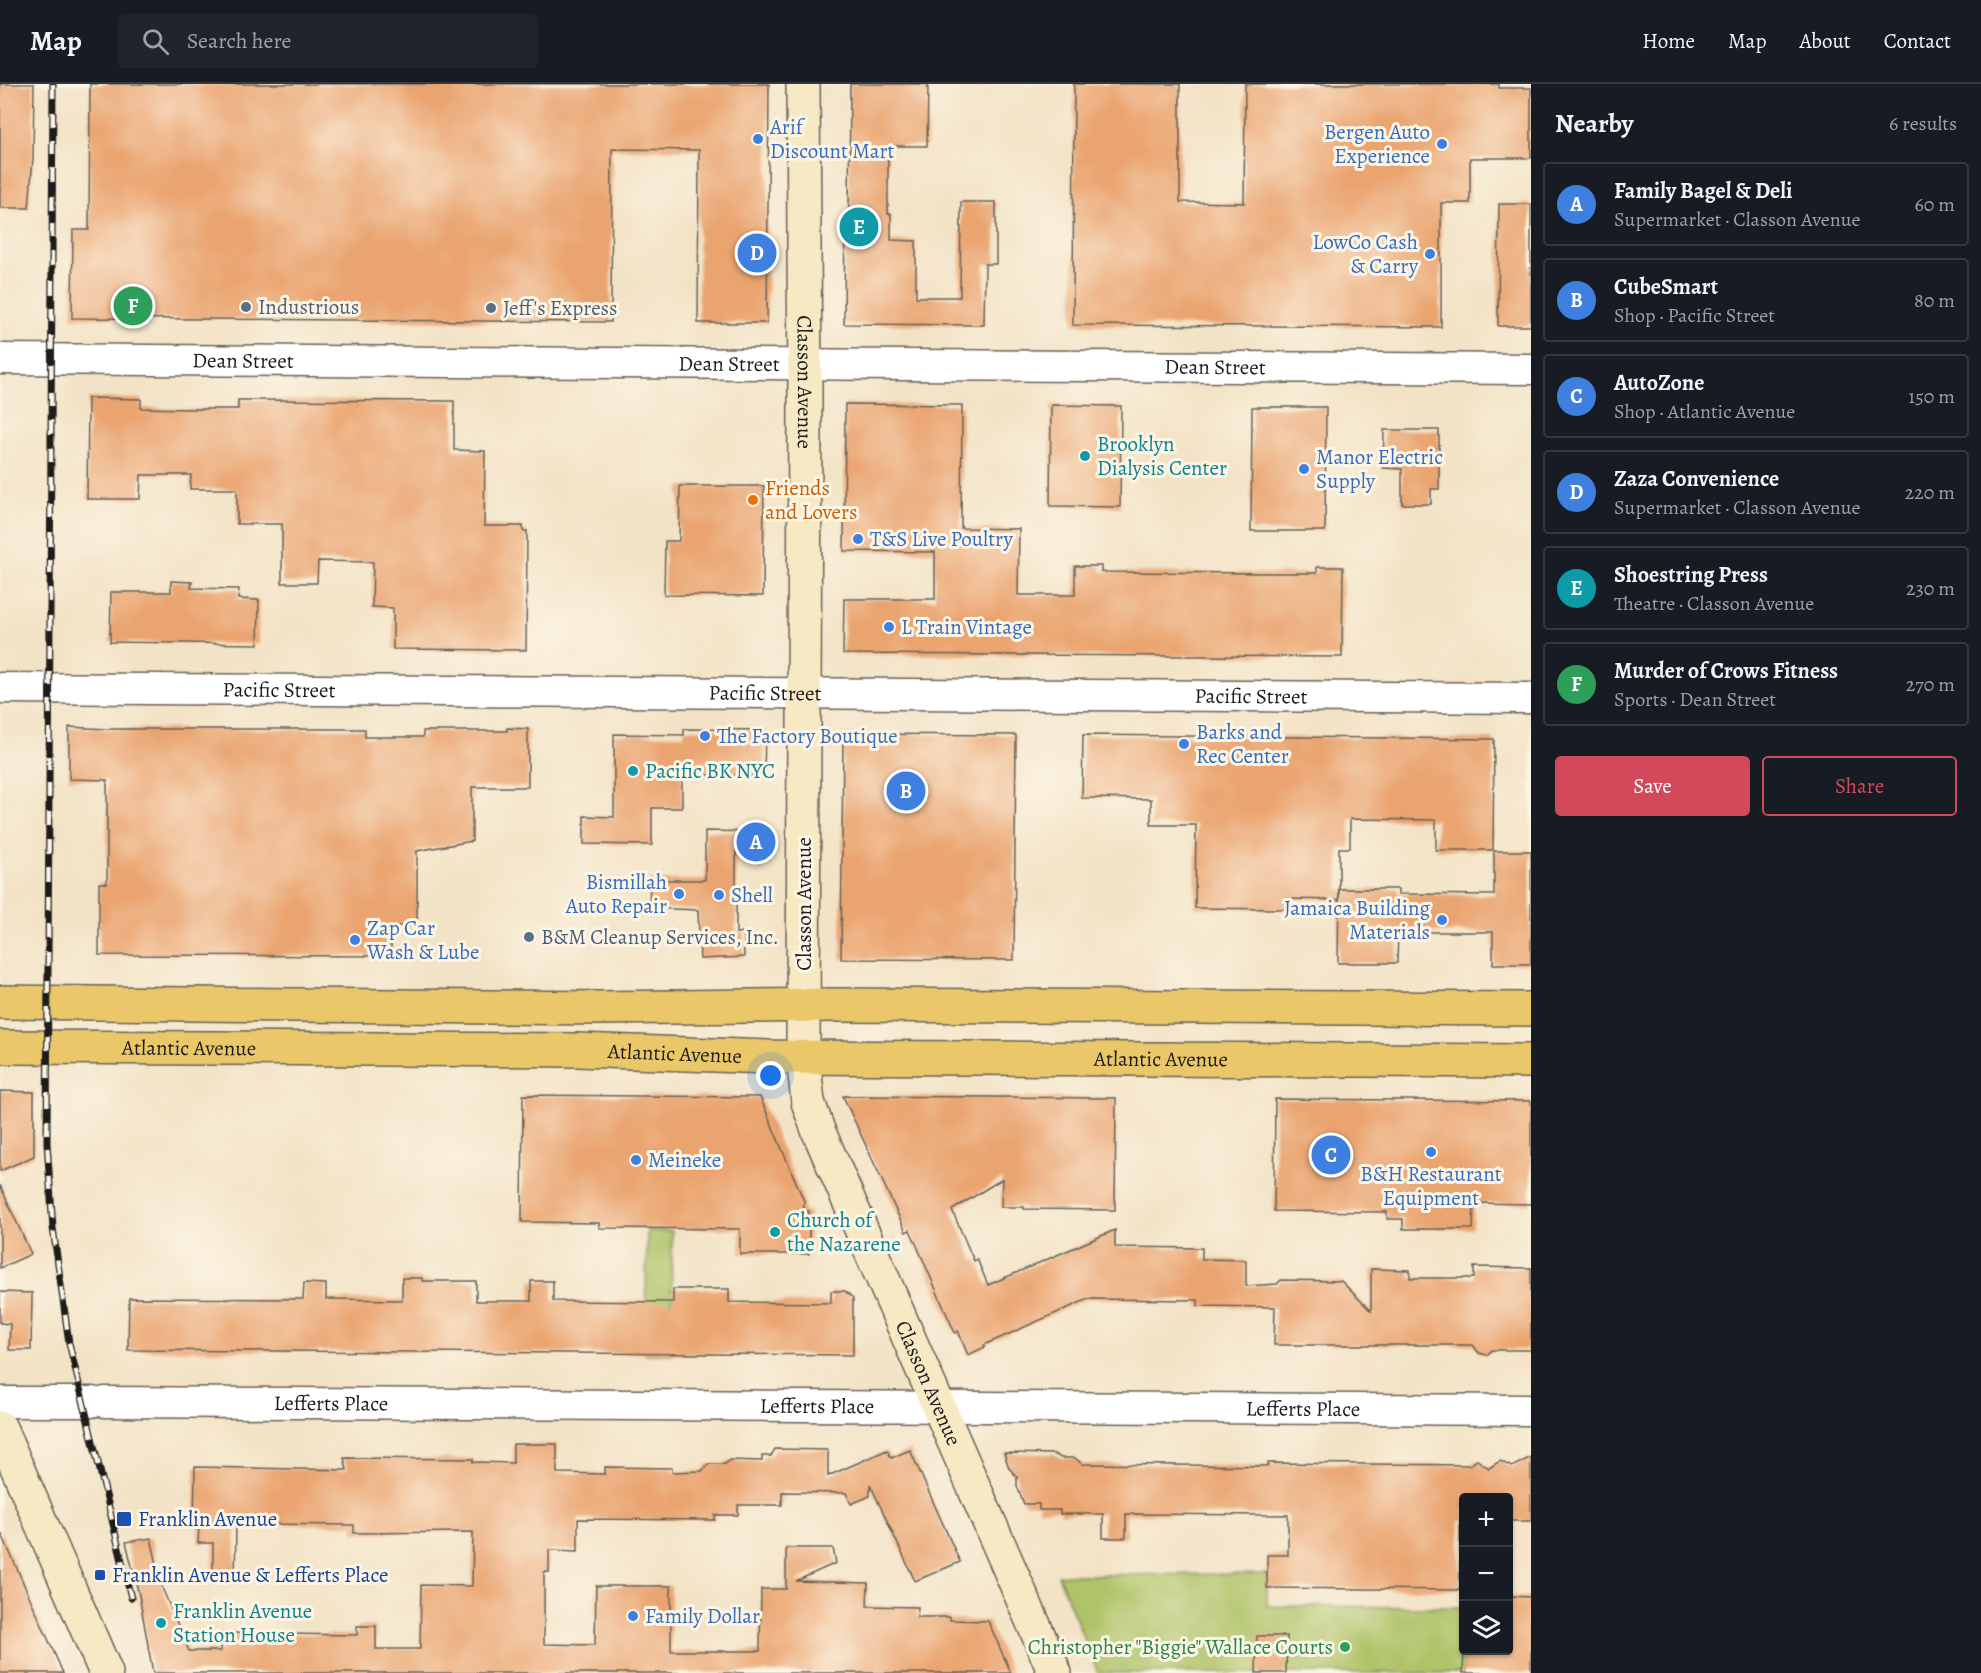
<!DOCTYPE html>
<meta charset="utf-8">
<style>
:root{--surface:#171b24;--page:#20242c;--text:#f1f3f6;--muted:#9ea1a6;--line:#363941;--accent:#d1495b}
body{margin:0;font-family:Alegreya,serif;background:var(--page);color:var(--text)}
.controls{position:absolute;right:18px;bottom:18px;display:grid;overflow:hidden;border-radius:6px;box-shadow:0 2px 4px #0004}
.controls button{width:54px;height:54px;display:grid;place-items:center;padding:0;border:0;border-bottom:2px solid var(--line);background:var(--surface);color:var(--text);font:30px sans-serif}
.you{position:absolute;left:771px;top:992px;width:21px;height:21px;margin:-15px;border:4px solid #fff;border-radius:50%;background:#1a73e8;box-shadow:0 0 0 9px #1a73e833}
.badge{display:grid;place-items:center;width:39px;height:39px;border-radius:50%;background:var(--accent);color:#fff;font-size:20px;font-weight:700}
.pin{position:absolute;translate:-50% -50%;border:3px solid #fff;box-shadow:0 2px 6px #0006}
.list{margin:0;padding:0;list-style:none}
h2{display:flex;justify-content:space-between;align-items:center;height:78px;margin:0;padding:0 24px;font-size:26px}
h2 small{font-size:20px;font-weight:400;color:var(--muted)}
.list li{display:grid;grid-template-columns:39px 1fr auto;gap:18px;align-items:center;box-sizing:border-box;height:84px;margin:0 12px 12px;padding:0 12px;border:2px solid var(--line);border-radius:6px}
.list b{display:block;font-size:22px;white-space:nowrap}
.list p{margin:0;font-size:20px;white-space:nowrap;color:var(--muted)}
.list em{font-size:20px;font-style:normal;color:var(--muted)}
.actions{display:flex;gap:12px;padding:18px 24px}
.actions a{flex:1;padding:14px 0;border:2px solid var(--accent);border-radius:6px;text-align:center;font-size:21px;color:var(--accent)}
.actions .main{background:var(--accent);color:#fff}
.icon{flex:none;width:33px;height:33px;fill:none;stroke:currentColor;stroke-width:2;stroke-linecap:round;stroke-linejoin:round}
.map{position:relative;flex:none;width:1531px;height:1589px;overflow:hidden}
header{display:flex;align-items:center;gap:36px;box-sizing:border-box;height:84px;padding:0 30px;background:var(--surface);border-bottom:2px solid var(--line)}
header strong{font-size:28px}
nav{display:flex;gap:33px;margin-inline-start:auto;font-size:21px}
.search{width:420px;height:54px;background:var(--page);display:flex;align-items:center;gap:15px;box-sizing:border-box;padding:0 21px;border-radius:6px;color:var(--muted);font-size:22px}
main{display:flex}
aside{flex:1;background:var(--surface)}
.map>svg:first-child{display:block}
.green{fill:#afc367;stroke:#667042;stroke-width:1.5}
.building{fill:#eaa46f}
.lines{fill:none;stroke-linecap:round;stroke-linejoin:round}
.street-casing{stroke:#676258;stroke-width:33}
.secondary-casing{stroke:#676258;stroke-width:36}
.primary-casing{stroke:#676258;stroke-width:36}
.street{stroke:#fff;stroke-width:30}
.secondary{stroke:#f7e9c3;stroke-width:33}
.primary{stroke:#eac769;stroke-width:33}
.rail-casing{stroke:#1c1c1c;stroke-width:7}
.rail{stroke:#fcf5e5;stroke-width:4.5;stroke-dasharray:14;stroke-linecap:butt}
.shop-dot{fill:#3f7fe0;stroke:#fcf5e5;stroke-width:2}
.service-dot{fill:#5c6f8a;stroke:#fcf5e5;stroke-width:2}
.culture-dot{fill:#0f9aa8;stroke:#fcf5e5;stroke-width:2}
.food-dot{fill:#e8710a;stroke:#fcf5e5;stroke-width:2}
.transit-dot{fill:#1a4fb4;stroke:#fcf5e5;stroke-width:2}
.leisure-dot{fill:#2e9e5b;stroke:#fcf5e5;stroke-width:2}
.labels{text-anchor:middle;dominant-baseline:central;stroke-width:6;stroke-linejoin:round;paint-order:stroke}
.shop-label{font-size:21px;fill:#366cbe;stroke:#fcf5e5;text-anchor:start}
.service-label{font-size:21px;fill:#4e5e75;stroke:#fcf5e5;text-anchor:start}
.street-label{font-size:21px;fill:#1c1c1c;stroke:#fcf5e5}
.culture-label{font-size:21px;fill:#0d838f;stroke:#fcf5e5;text-anchor:start}
.food-label{font-size:21px;fill:#c56008;stroke:#fcf5e5;text-anchor:start}
.transit-label{font-size:21px;fill:#164399;stroke:#fcf5e5;text-anchor:start}
.leisure-label{font-size:21px;fill:#27864d;stroke:#fcf5e5;text-anchor:end}
</style>
<header>
<strong>Map</strong>
<div class="search"><svg class="icon" aria-label="search" viewBox="0 0 24 24"><circle cx="10" cy="10" r="6"/><path d="M15 15l6 6"/></svg>Search here</div>
<nav><a>Home</a><a>Map</a><a>About</a><a>Contact</a></nav>
</header>
<main>
<div class="map">
<svg width="1531" height="1589" viewBox="0 0 1531 1589">
<rect width="100%" height="100%" fill="#fcf5e5"/>
<filter id="ink" filterUnits="userSpaceOnUse"><feTurbulence type="fractalNoise" baseFrequency=".0167" numOctaves="2"/><feDisplacementMap in="SourceGraphic" scale="12" xChannelSelector="R" yChannelSelector="G"/><feConvolveMatrix kernelMatrix="1 2 1 2 8 2 1 2 1" color-interpolation-filters="sRGB"/></filter>
<filter id="wash" filterUnits="userSpaceOnUse"><feTurbulence type="fractalNoise" baseFrequency=".008" numOctaves="4" result="noise"/><feDisplacementMap in="SourceGraphic" scale="24" xChannelSelector="R" yChannelSelector="G"/><feGaussianBlur stdDeviation="1.35" result="paint"/><feColorMatrix in="noise" values="0 0 0 0 0 0 0 0 0 0 0 0 0 0 0 0 0 1.4 0 .05"/><feComposite in="paint" operator="in"/></filter>
<g filter="url(#wash)">
<rect width="100%" height="100%" fill="#f3e3c6"/>
<g class="green">
<path d="M 647,1147 L 672,1147 L 671,1270 L 645,1270 Z"/>
<path d="M 1267,1490 L 1267,1522 L 1463,1523 L 1463,1589 L 1098,1589 L 1058,1491 Z"/>
</g>
<g id="blocks">
<g class="building">
<path d="M 0,0 L 34,0 L 33,74 L 29,124 L 0,124 Z"/>
<path d="M 90,0 L 769,0 L 767,239 L 698,239 L 699,66 L 612,65 L 611,238 L 72,234 L 73,146 L 89,146 Z"/>
<path d="M 850,0 L 928,0 L 927,62 L 888,62 L 888,130 L 891,130 L 891,156 L 916,157 L 916,213 L 960,213 L 961,118 L 996,118 L 996,180 L 985,180 L 984,241 L 844,240 L 845,130 L 849,130 Z"/>
<path d="M 1074,0 L 1180,0 L 1180,118 L 1244,119 L 1245,0 L 1499,0 L 1499,4 L 1531,4 L 1531,74 L 1470,74 L 1470,119 L 1441,119 L 1441,243 L 1073,241 Z"/>
<path d="M 1499,120 L 1531,120 L 1531,242 L 1498,242 Z"/>
<path d="M 88,314 L 141,315 L 141,324 L 191,325 L 238,325 L 238,316 L 454,317 L 454,366 L 485,367 L 484,442 L 523,442 L 523,447 L 527,447 L 526,566 L 393,565 L 393,524 L 372,523 L 373,478 L 318,477 L 317,499 L 282,499 L 282,440 L 237,440 L 237,405 L 190,405 L 191,391 L 141,391 L 140,415 L 87,415 Z"/>
<path d="M 845,320 L 962,321 L 961,444 L 1019,445 L 1018,511 L 1075,511 L 1075,482 L 1101,482 L 1101,488 L 1276,489 L 1317,489 L 1317,483 L 1343,483 L 1342,573 L 843,570 L 844,515 L 935,515 L 935,468 L 844,467 Z"/>
<path d="M 1051,321 L 1121,322 L 1120,423 L 1050,422 Z"/>
<path d="M 1252,323 L 1326,323 L 1325,447 L 1251,447 Z"/>
<path d="M 1384,346 L 1439,346 L 1439,405 L 1431,405 L 1431,420 L 1402,420 L 1402,385 L 1383,384 Z"/>
<path d="M 680,402 L 764,402 L 763,512 L 664,511 L 665,457 L 679,457 Z"/>
<path d="M 171,497 L 192,498 L 191,504 L 239,505 L 238,515 L 259,516 L 258,560 L 110,558 L 111,508 L 171,508 Z"/>
<path d="M 69,643 L 107,645 L 365,645 L 365,653 L 423,653 L 423,647 L 507,647 L 507,644 L 528,645 L 528,703 L 472,703 L 472,757 L 417,767 L 417,842 L 391,842 L 391,872 L 99,871 L 99,799 L 107,799 L 107,696 L 69,695 Z"/>
<path d="M 684,645 L 765,646 L 764,692 L 682,691 L 682,724 L 652,724 L 652,761 L 584,760 L 584,732 L 614,733 L 614,650 L 684,651 Z"/>
<path d="M 843,650 L 1016,651 L 1014,876 L 841,875 Z"/>
<path d="M 1083,651 L 1494,655 L 1493,766 L 1436,766 L 1436,736 L 1350,735 L 1350,764 L 1339,764 L 1339,816 L 1285,815 L 1285,825 L 1195,824 L 1196,741 L 1151,741 L 1151,715 L 1082,714 Z"/>
<path d="M 705,747 L 763,748 L 762,768 L 736,767 L 736,849 L 744,848 L 744,873 L 700,875 L 698,826 L 649,824 L 650,796 L 705,796 Z"/>
<path d="M 1494,767 L 1531,767 L 1531,880 L 1493,880 L 1493,848 L 1398,848 L 1397,879 L 1338,879 L 1339,805 L 1398,805 L 1398,810 L 1494,811 Z"/>
<path d="M 0,1007 L 34,1008 L 34,1072 L 0,1087 Z"/>
<path d="M 523,1011 L 760,1013 L 804,1117 L 804,1127 L 809,1127 L 809,1170 L 740,1170 L 740,1145 L 599,1144 L 599,1139 L 522,1138 Z"/>
<path d="M 843,1012 L 1116,1014 L 1115,1126 L 1024,1125 L 1024,1123 L 1001,1123 L 1002,1095 L 952,1126 L 974,1177 L 977,1175 L 988,1201 L 1115,1146 L 1115,1163 L 1202,1164 L 1202,1175 L 1246,1176 L 1246,1202 L 1277,1200 L 1281,1196 L 1341,1197 L 1371,1227 L 1371,1185 L 1410,1186 L 1410,1194 L 1474,1194 L 1474,1183 L 1531,1184 L 1531,1266 L 1492,1266 L 1487,1271 L 1479,1269 L 1473,1261 L 1274,1261 L 1275,1223 L 1198,1222 L 1198,1216 L 1088,1215 L 984,1261 L 985,1263 L 968,1271 L 958,1247 L 955,1249 L 910,1146 L 906,1148 Z"/>
<path d="M 1275,1015 L 1531,1017 L 1531,1120 L 1474,1119 L 1473,1145 L 1403,1145 L 1403,1135 L 1387,1135 L 1387,1128 L 1274,1127 Z"/>
<path d="M 0,1101 L 31,1170 L 0,1184 Z"/>
<path d="M 402,1194 L 422,1194 L 422,1197 L 476,1197 L 476,1217 L 531,1217 L 531,1197 L 553,1197 L 553,1217 L 673,1218 L 673,1205 L 729,1205 L 729,1218 L 831,1219 L 831,1207 L 845,1207 L 853,1214 L 853,1271 L 128,1266 L 129,1214 L 303,1215 L 304,1199 L 326,1200 L 326,1215 L 402,1216 Z"/>
<path d="M 0,1208 L 32,1209 L 31,1266 L 9,1266 L 10,1240 L 0,1239 Z"/>
<path d="M 513,1360 L 557,1360 L 557,1389 L 605,1390 L 605,1383 L 672,1384 L 672,1388 L 702,1387 L 708,1380 L 725,1380 L 730,1376 L 762,1377 L 762,1372 L 771,1372 L 775,1365 L 828,1366 L 828,1392 L 887,1366 L 891,1374 L 910,1366 L 960,1478 L 915,1497 L 870,1400 L 870,1412 L 851,1420 L 846,1409 L 782,1408 L 782,1421 L 738,1421 L 738,1431 L 715,1431 L 715,1436 L 578,1435 L 578,1467 L 549,1466 L 549,1488 L 544,1488 L 544,1560 L 595,1561 L 596,1502 L 671,1502 L 671,1567 L 760,1567 L 761,1505 L 786,1505 L 786,1464 L 833,1464 L 836,1479 L 796,1497 L 868,1499 L 867,1522 L 918,1523 L 917,1533 L 950,1533 L 950,1536 L 988,1537 L 1011,1589 L 153,1589 L 139,1511 L 126,1458 L 151,1454 L 163,1506 L 189,1567 L 221,1567 L 221,1549 L 357,1551 L 357,1542 L 376,1542 L 376,1565 L 420,1565 L 421,1501 L 472,1502 L 473,1448 L 354,1449 L 354,1441 L 257,1440 L 236,1440 L 235,1499 L 213,1499 L 213,1459 L 198,1459 L 199,1443 L 194,1443 L 195,1383 L 347,1386 L 344,1374 L 473,1375 L 473,1378 L 513,1379 Z"/>
<path d="M 1004,1369 L 1054,1370 L 1061,1374 L 1075,1374 L 1082,1380 L 1268,1382 L 1268,1379 L 1470,1381 L 1477,1376 L 1489,1384 L 1500,1377 L 1512,1383 L 1531,1373 L 1531,1437 L 1509,1437 L 1509,1413 L 1464,1413 L 1464,1436 L 1460,1436 L 1460,1506 L 1267,1504 L 1267,1471 L 1288,1471 L 1288,1431 L 1126,1430 L 1126,1454 L 1103,1454 L 1103,1430 L 1060,1430 L 1060,1426 L 1039,1426 L 1039,1420 L 1024,1420 L 1017,1402 L 1017,1393 L 1009,1384 Z"/>
<path d="M 0,1446 L 63,1589 L 0,1589 Z"/>
<path d="M 1509,1512 L 1531,1513 L 1531,1589 L 1463,1589 L 1464,1566 L 1509,1566 Z"/>
<path d="M 1257,1552 L 1287,1552 L 1286,1589 L 1256,1589 Z"/>
</g>
</g>
</g>
<g filter="url(#ink)">
<use href="#blocks" fill-opacity="0" stroke="#676258" stroke-width="1.5"/>
<g class="lines">
<defs>
<g id="street">
<path id="s1" d="M 0,275 L 1531,285"/>
<path id="s2" d="M 0,604 L 1531,614"/>
<path d="M 0,1318 L 92,1318"/>
<path id="s3" d="M 105,1318 L 1531,1326"/>
</g>
<g id="secondary">
<path id="s4" d="M 803,0 L 805,310 L 803,973 L 808,1018 L 818,1046 L 1055,1589"/>
<path d="M 0,1344 L 106,1589"/>
</g>
<g id="primary">
<path d="M 0,918 L 599,924 L 836,921 L 1531,925"/>
<path id="s5" d="M 0,963 L 577,966 L 769,973 L 1531,977"/>
</g>
</defs>
<use href="#street" class="street-casing"/>
<use href="#secondary" class="secondary-casing"/>
<use href="#primary" class="primary-casing"/>
<use href="#street" class="street"/>
<use href="#secondary" class="secondary"/>
<use href="#primary" class="primary"/>
<defs>
<path id="rail" d="M 53,0 L 47,1059 L 53,1144 L 69,1259 L 131,1514"/>
</defs>
<use href="#rail" class="rail-casing"/>
<use href="#rail" class="rail"/>
</g>
</g>
<g class="shop-dot">
<circle cx="758" cy="55" r="6"/>
<circle cx="1442" cy="60" r="6"/>
<circle cx="1430" cy="170" r="6"/>
<circle cx="1304" cy="385" r="6"/>
<circle cx="858" cy="455" r="6"/>
<circle cx="889" cy="543" r="6"/>
<circle cx="705" cy="652" r="6"/>
<circle cx="1184" cy="660" r="6"/>
<circle cx="679" cy="810" r="6"/>
<circle cx="719" cy="811" r="6"/>
<circle cx="1442" cy="836" r="6"/>
<circle cx="355" cy="856" r="6"/>
<circle cx="1431" cy="1068" r="6"/>
<circle cx="636" cy="1076" r="6"/>
<circle cx="633" cy="1532" r="6"/>
</g>
<g class="service-dot">
<circle cx="246" cy="223" r="6"/>
<circle cx="491" cy="224" r="6"/>
<circle cx="529" cy="853" r="6"/>
</g>
<g class="culture-dot">
<circle cx="1085" cy="372" r="6"/>
<circle cx="633" cy="687" r="6"/>
<circle cx="775" cy="1148" r="6"/>
<circle cx="161" cy="1539" r="6"/>
</g>
<circle class="food-dot" cx="753" cy="416" r="6"/>
<g class="transit-dot">
<rect x="116" y="1427" width="16" height="16" rx="3"/>
<rect x="94" y="1485" width="12" height="12" rx="3"/>
</g>
<circle class="leisure-dot" cx="1345" cy="1563" r="6"/>
<g class="labels">
<g class="shop-label">
<text x="770" y="43">Arif<tspan x="770" dy="24">Discount Mart</tspan></text>
<text x="1430" y="48" text-anchor="end">Bergen Auto<tspan x="1430" dy="24">Experience</tspan></text>
<text x="1418" y="158" text-anchor="end">LowCo Cash<tspan x="1418" dy="24">&amp; Carry</tspan></text>
<text x="1316" y="373">Manor Electric<tspan x="1316" dy="24">Supply</tspan></text>
<text x="870" y="455">T&amp;S Live Poultry</text>
<text x="901" y="543">L Train Vintage</text>
<text x="1196" y="648">Barks and<tspan x="1196" dy="24">Rec Center</tspan></text>
<text x="717" y="652">The Factory Boutique</text>
<text x="667" y="798" text-anchor="end">Bismillah<tspan x="667" dy="24">Auto Repair</tspan></text>
<text x="731" y="811">Shell</text>
<text x="1430" y="824" text-anchor="end">Jamaica Building<tspan x="1430" dy="24">Materials</tspan></text>
<text x="367" y="844">Zap Car<tspan x="367" dy="24">Wash &amp; Lube</tspan></text>
<text x="648" y="1076">Meineke</text>
<text x="1431" y="1090" text-anchor="middle">B&amp;H Restaurant<tspan x="1431" dy="24">Equipment</tspan></text>
<text x="645" y="1532">Family Dollar</text>
</g>
<g class="service-label">
<text x="258" y="223">Industrious</text>
<text x="503" y="224">Jeff's Express</text>
<text x="541" y="853">B&amp;M Cleanup Services, Inc.</text>
</g>
<g class="street-label">
<text stroke="none"><textPath href="#s1" startOffset="243">Dean Street</textPath></text>
<text stroke="none"><textPath href="#s1" startOffset="729">Dean Street</textPath></text>
<text stroke="none"><textPath href="#s1" startOffset="1215">Dean Street</textPath></text>
<text stroke="none"><textPath href="#s4" startOffset="298">Classon Avenue</textPath></text>
<text stroke="none"><textPath href="#s2" startOffset="279">Pacific Street</textPath></text>
<text stroke="none"><textPath href="#s2" startOffset="765">Pacific Street</textPath></text>
<text stroke="none"><textPath href="#s2" startOffset="1251">Pacific Street</textPath></text>
<text transform="translate(804 820) rotate(-90)">Classon Avenue</text>
<text stroke="none"><textPath href="#s5" startOffset="189">Atlantic Avenue</textPath></text>
<text stroke="none"><textPath href="#s5" startOffset="675">Atlantic Avenue</textPath></text>
<text stroke="none"><textPath href="#s5" startOffset="1161">Atlantic Avenue</textPath></text>
<text stroke="none"><textPath href="#s4" startOffset="1324">Classon Avenue</textPath></text>
<text stroke="none"><textPath href="#s3" startOffset="226">Lefferts Place</textPath></text>
<text stroke="none"><textPath href="#s3" startOffset="712">Lefferts Place</textPath></text>
<text stroke="none"><textPath href="#s3" startOffset="1198">Lefferts Place</textPath></text>
</g>
<g class="culture-label">
<text x="1097" y="360">Brooklyn<tspan x="1097" dy="24">Dialysis Center</tspan></text>
<text x="645" y="687">Pacific BK NYC</text>
<text x="787" y="1136">Church of<tspan x="787" dy="24">the Nazarene</tspan></text>
<text x="173" y="1527">Franklin Avenue<tspan x="173" dy="24">Station House</tspan></text>
</g>
<g class="food-label">
<text x="765" y="404">Friends<tspan x="765" dy="24">and Lovers</tspan></text>
</g>
<g class="transit-label">
<text x="138" y="1435">Franklin Avenue</text>
<text x="112" y="1491">Franklin Avenue &amp; Lefferts Place</text>
</g>
<g class="leisure-label">
<text x="1333" y="1563">Christopher "Biggie" Wallace Courts</text>
</g>
</g>
</svg>
<div class="controls">
<button>+</button>
<button>−</button>
<button><svg class="icon" aria-label="layers" viewBox="0 0 24 24"><path d="M12 4l9 5-9 5-9-5zM3 14l9 5 9-5"/></svg></button>
</div>
<div class="you"></div>
<div class="pin badge" style="left:756px;top:758px;background:#3f7fe0">A</div>
<div class="pin badge" style="left:906px;top:707px;background:#3f7fe0">B</div>
<div class="pin badge" style="left:1331px;top:1071px;background:#3f7fe0">C</div>
<div class="pin badge" style="left:757px;top:169px;background:#3f7fe0">D</div>
<div class="pin badge" style="left:859px;top:143px;background:#0f9aa8">E</div>
<div class="pin badge" style="left:133px;top:222px;background:#2e9e5b">F</div>
</div>
<aside>
<h2>Nearby<small>6 results</small></h2>
<ul class="list">
<li><span class="badge" style="background:#3f7fe0">A</span><div><b>Family Bagel &amp; Deli</b><p>Supermarket · Classon Avenue</p></div><em>60 m</em></li>
<li><span class="badge" style="background:#3f7fe0">B</span><div><b>CubeSmart</b><p>Shop · Pacific Street</p></div><em>80 m</em></li>
<li><span class="badge" style="background:#3f7fe0">C</span><div><b>AutoZone</b><p>Shop · Atlantic Avenue</p></div><em>150 m</em></li>
<li><span class="badge" style="background:#3f7fe0">D</span><div><b>Zaza Convenience</b><p>Supermarket · Classon Avenue</p></div><em>220 m</em></li>
<li><span class="badge" style="background:#0f9aa8">E</span><div><b>Shoestring Press</b><p>Theatre · Classon Avenue</p></div><em>230 m</em></li>
<li><span class="badge" style="background:#2e9e5b">F</span><div><b>Murder of Crows Fitness</b><p>Sports · Dean Street</p></div><em>270 m</em></li>
</ul>
<div class="actions"><a class="main">Save</a><a>Share</a></div>
</aside>
</main>
